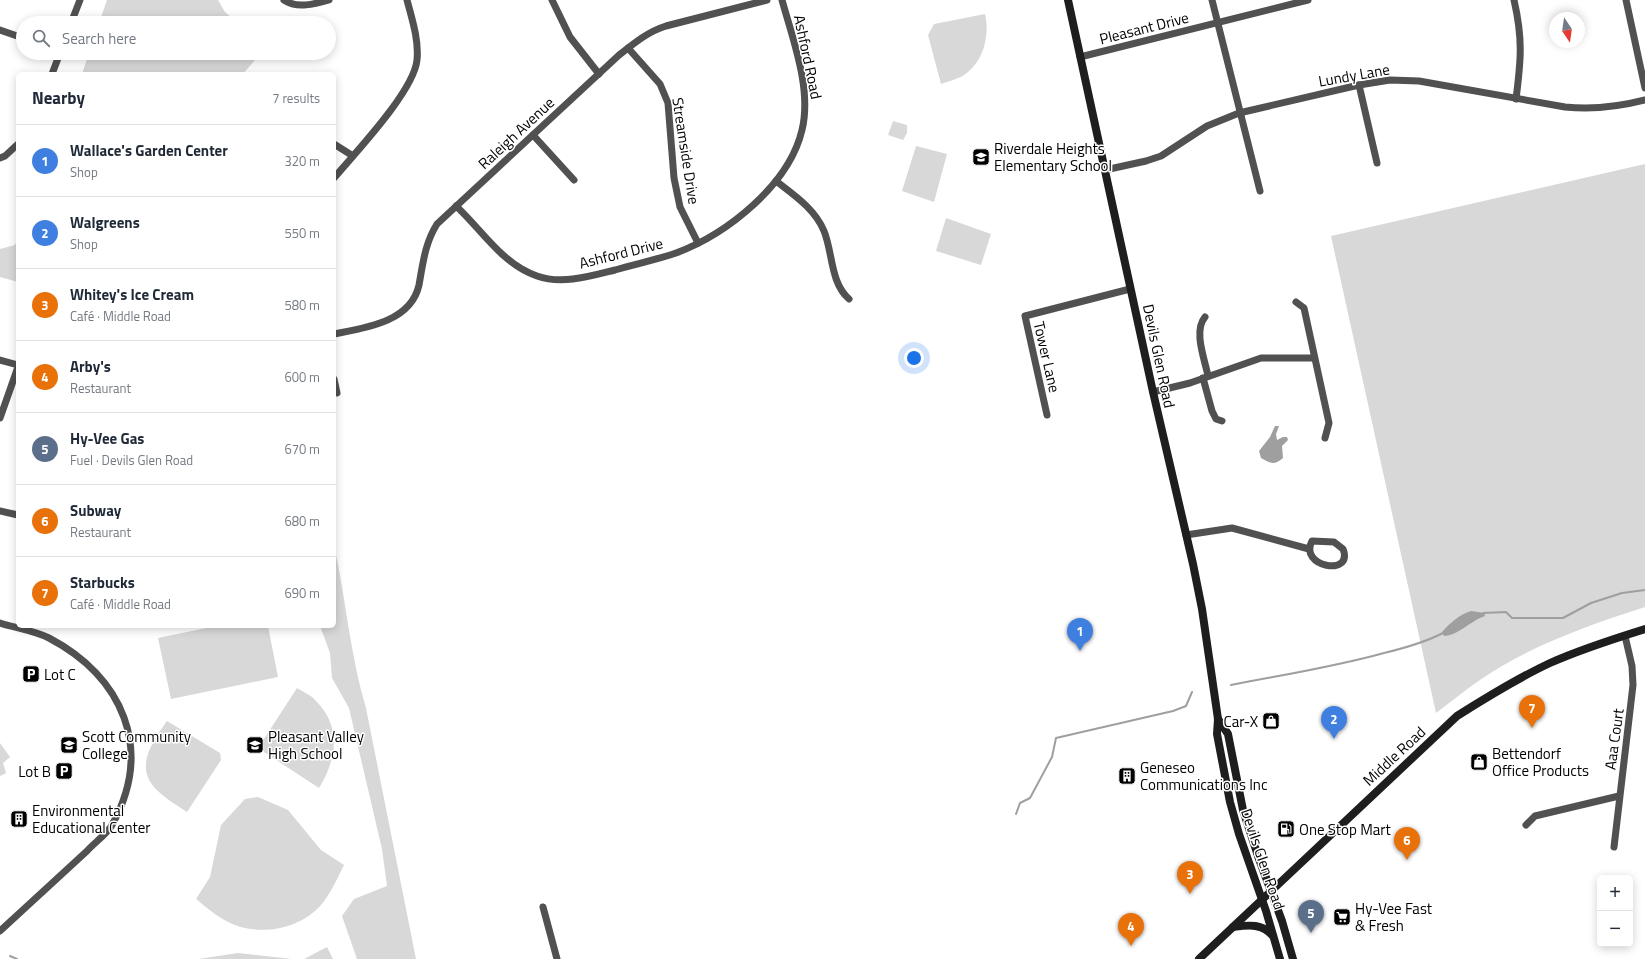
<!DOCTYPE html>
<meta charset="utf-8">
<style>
:root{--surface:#fff;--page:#f6f6f7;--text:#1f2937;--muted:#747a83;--line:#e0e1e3;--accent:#000}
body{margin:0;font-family:"Titillium Web",sans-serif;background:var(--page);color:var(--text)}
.controls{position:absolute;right:12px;bottom:12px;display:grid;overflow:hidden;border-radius:6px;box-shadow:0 2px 10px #0003}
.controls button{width:36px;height:36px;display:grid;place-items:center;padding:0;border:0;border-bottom:1px solid var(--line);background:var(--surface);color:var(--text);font:20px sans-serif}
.compass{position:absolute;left:1549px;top:12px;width:36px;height:36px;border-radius:50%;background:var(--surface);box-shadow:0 2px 10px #0003;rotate:167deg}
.you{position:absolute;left:914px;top:358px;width:14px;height:14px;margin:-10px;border:3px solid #fff;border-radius:50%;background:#1a73e8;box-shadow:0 0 0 6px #1a73e833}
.badge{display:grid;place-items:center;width:26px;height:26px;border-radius:50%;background:var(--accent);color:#fff;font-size:13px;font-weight:700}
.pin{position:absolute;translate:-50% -33px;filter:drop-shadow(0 1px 2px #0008)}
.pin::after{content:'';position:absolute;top:21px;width:14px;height:12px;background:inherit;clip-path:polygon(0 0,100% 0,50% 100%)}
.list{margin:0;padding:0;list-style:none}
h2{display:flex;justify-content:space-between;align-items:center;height:52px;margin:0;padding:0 16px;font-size:17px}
h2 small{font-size:13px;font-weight:400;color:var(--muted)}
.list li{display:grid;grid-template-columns:26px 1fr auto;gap:12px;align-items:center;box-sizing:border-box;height:72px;padding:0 16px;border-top:1px solid var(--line)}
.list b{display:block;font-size:15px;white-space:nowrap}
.list p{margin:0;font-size:13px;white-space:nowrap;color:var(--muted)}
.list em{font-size:13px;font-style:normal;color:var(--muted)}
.icon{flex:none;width:22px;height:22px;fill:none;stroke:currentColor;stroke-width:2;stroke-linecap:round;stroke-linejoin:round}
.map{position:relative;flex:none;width:1645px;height:959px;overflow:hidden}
.search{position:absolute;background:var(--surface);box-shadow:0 2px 10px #0003;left:16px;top:16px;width:320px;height:44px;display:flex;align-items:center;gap:10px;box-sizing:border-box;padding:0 14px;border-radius:22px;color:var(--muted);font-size:15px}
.panel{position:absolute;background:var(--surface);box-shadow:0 2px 10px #0003;left:16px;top:72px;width:320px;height:556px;border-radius:6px}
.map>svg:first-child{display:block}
.green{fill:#d8d8d8}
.water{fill:#9f9f9f}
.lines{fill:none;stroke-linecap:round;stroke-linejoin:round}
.stream{stroke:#9f9f9f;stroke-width:2}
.minor{stroke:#515151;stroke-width:7}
.secondary{stroke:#1e1e1e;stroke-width:8}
.labels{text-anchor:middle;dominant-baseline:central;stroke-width:3;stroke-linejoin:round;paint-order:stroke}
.street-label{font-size:15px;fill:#000;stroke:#fff}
.poi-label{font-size:15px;fill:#000;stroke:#fff;text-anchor:start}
</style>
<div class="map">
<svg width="1645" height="959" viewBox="0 0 1645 959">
<rect width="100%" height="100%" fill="#fff"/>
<g class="green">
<path d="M 107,0 L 218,0 L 225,12 L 238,23 L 99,23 Z"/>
<path d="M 985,14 C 990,35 984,62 964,75 C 958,79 949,81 941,84 L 928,35 L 934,24 Z"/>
<path d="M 89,53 L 261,53 L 243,74 L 82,74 Z"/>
<path d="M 893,121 L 907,125 L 907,133 L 903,140 L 888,135 Z"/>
<path d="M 916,146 L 947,154 L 934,202 L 902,191 Z"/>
<path d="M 1645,164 L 1645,607 C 1589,625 1529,646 1480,680 C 1465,690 1451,702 1436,713 L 1331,236 Z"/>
<path d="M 946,218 L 991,234 L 981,265 L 936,251 Z"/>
<path d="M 18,238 L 18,282 L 0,277 L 0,249 L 15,245 Z"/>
<path d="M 334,545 C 346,599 350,655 366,708 L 416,959 L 357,959 L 342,916 L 354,899 L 387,886 L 382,849 L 349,708 L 332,678 L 330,653 L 320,626 L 334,626 Z"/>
<path d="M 216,626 L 268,626 L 278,677 L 171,699 L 158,638 Z"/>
<path d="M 297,688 C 303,692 311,695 315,700 C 342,726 337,759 319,788 L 264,752 L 262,742 Z"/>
<path d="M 167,721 L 220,753 L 221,760 L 187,812 C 156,792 132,778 155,739 C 158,733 163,727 167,721 Z"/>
<path d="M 0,743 L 10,757 L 3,763 L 6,773 L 0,776 Z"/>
<path d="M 258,797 L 288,810 L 321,850 L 344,865 C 337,879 331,893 321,905 C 299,930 258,937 228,922 C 216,916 206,907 196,899 L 210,877 L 221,825 L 245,799 Z"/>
<path d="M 327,947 L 333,959 L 304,959 Z"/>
<path d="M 238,953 L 292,959 L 198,959 Z"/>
</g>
<g class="water">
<path d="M 1275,426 L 1279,426 L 1276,434 L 1277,440 L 1283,437 L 1287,437 L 1288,440 L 1282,446 L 1283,458 C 1274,466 1270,463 1261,458 L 1259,451 L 1270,437 Z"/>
<path d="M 1471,611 L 1484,613 L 1485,616 C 1472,620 1457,636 1444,636 L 1442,632 C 1449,624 1460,614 1471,611 Z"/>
</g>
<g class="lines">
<g class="stream">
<path d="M 1483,613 L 1506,612 L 1512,618 L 1563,618 L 1591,603 L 1622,593 L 1645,590"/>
<path d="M 1231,685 C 1282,675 1334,667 1384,653 C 1405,648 1426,642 1445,632"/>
<path d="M 1016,814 L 1020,803 L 1030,798 L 1052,757 L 1056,738 L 1173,711 L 1186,706 L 1192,692"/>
<path d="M 10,956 L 17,959"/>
</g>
<g class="minor">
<path d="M 284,0 C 297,9 315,4 329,0"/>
<path d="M 552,0 L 570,37 L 599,74"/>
<path d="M 1212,0 L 1260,191"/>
<path d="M 1514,0 C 1523,39 1521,60 1516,99"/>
<path d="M 1626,0 L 1645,88"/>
<path d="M 71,23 L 80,0"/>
<path d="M 0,30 L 23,38"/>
<path d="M 628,48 L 660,84 L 668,103 L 674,178 L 680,207 L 698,243"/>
<path d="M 1080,57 L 1308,0"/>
<path d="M 52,74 L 60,53"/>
<path d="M 1359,85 L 1377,163"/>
<path d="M 533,135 L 574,180"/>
<path d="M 334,144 L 353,156"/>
<path d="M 0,158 L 5,156 L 18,144"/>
<path d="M 1105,170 L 1146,161 L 1161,156 L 1207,126 L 1239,113 L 1359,85 L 1390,80 L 1419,81 L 1565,107 C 1593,110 1618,107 1645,100"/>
<path d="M 334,178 C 356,152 414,91 417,60 C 419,40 412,19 407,0"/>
<path d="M 776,181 C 794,195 815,209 824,231 C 833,253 830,282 849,299"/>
<path d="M 456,206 C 482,230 502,264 537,276 C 562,285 591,276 615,270 C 635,264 656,260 676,253 C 727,234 789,185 802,130 C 812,89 793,40 782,0"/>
<path d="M 1296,302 L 1304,308 L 1329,423 L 1325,438"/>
<path d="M 1205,317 C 1193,331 1205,360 1208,376"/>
<path d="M 334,334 C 365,328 411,322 419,285 C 423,263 425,243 437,224 L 618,56 C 633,44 647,32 666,26 L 767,0"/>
<path d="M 0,360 L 18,365"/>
<path d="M 1203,378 L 1212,411 L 1216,419 L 1222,421"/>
<path d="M 334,379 L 337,393"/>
<path d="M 1153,392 L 1190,383 L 1261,358 L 1314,358"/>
<path d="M 1047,415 L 1025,316 L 1130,289"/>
<path d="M 0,418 L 18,367"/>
<path d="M 0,511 L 18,515"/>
<path d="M 1186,535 L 1232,528 L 1309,549"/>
<path d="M 1312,541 L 1334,542 L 1343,549 C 1354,577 1298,567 1312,541 Z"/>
<path d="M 0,623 C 16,628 35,631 49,638 C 123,677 154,749 112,825 C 107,834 94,843 87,851 C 58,878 29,904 0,931"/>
<path d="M 1526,825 L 1535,816 L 1619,796"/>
<path d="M 1614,847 L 1633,685 L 1632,666 L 1625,636"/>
<path d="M 543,907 L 557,959"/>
</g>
<g class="secondary">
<path d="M 1068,0 L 1153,392 L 1193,564 L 1202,609 L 1218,719 L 1217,734 L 1230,802 L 1239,834 L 1266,911 L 1280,959"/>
<path d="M 1218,719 L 1228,734 L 1243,810 L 1258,856 L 1282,921 L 1293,959"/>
<path d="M 1233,927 C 1249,925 1262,923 1273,936"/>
<path d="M 1199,959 L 1457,716 C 1487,697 1518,678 1550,663 C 1581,649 1613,639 1645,629"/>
</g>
</g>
<defs>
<symbol id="school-square" viewBox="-11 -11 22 22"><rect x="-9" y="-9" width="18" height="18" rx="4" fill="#000" stroke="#fff"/><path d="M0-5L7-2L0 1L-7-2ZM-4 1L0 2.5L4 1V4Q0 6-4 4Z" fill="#fff"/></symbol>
<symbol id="parking-square" viewBox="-11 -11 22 22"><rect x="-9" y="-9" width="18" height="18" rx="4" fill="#000" stroke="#fff"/><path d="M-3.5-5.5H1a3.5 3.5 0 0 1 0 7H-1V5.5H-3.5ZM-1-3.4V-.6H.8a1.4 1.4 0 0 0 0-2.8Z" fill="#fff"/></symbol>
<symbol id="shop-square" viewBox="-11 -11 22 22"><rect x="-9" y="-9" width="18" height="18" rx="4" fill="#000" stroke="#fff"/><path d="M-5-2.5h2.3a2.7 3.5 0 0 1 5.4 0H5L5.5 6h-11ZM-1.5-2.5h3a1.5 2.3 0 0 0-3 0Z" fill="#fff"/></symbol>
<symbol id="university-square" viewBox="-11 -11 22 22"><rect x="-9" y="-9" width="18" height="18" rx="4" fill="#000" stroke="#fff"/><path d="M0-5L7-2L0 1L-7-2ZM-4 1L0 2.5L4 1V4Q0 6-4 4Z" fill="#fff"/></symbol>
<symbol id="building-square" viewBox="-11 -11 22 22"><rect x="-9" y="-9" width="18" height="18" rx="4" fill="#000" stroke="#fff"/><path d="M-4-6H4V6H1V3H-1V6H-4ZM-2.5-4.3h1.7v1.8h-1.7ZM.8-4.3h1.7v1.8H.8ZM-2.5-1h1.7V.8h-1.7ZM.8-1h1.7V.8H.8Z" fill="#fff"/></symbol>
<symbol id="fuel-square" viewBox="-11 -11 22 22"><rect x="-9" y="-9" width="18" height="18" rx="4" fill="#000" stroke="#fff"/><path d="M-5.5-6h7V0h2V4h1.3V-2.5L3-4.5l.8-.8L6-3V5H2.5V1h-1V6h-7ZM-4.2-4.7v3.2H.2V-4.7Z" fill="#fff"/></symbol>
<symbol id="supermarket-square" viewBox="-11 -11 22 22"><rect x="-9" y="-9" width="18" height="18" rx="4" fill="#000" stroke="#fff"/><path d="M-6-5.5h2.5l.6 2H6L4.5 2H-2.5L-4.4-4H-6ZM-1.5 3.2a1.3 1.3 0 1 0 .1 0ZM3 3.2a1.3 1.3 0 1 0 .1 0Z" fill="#fff"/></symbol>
</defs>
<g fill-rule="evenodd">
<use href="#school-square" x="971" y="147" width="20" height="20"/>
<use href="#parking-square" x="21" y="664" width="20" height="20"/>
<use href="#shop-square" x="1261" y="711" width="20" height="20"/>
<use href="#university-square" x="59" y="735" width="20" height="20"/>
<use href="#school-square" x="245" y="735" width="20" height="20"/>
<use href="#shop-square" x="1469" y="752" width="20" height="20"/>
<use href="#parking-square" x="54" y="761" width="20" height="20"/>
<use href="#building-square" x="1117" y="766" width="20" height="20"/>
<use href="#building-square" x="9" y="809" width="20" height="20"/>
<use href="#fuel-square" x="1276" y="819" width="20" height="20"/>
<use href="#supermarket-square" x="1332" y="907" width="20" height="20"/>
</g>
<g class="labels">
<g class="street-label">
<text transform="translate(1144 28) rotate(-14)">Pleasant Drive</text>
<text transform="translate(808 57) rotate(78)">Ashford Road</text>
<text transform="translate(1354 75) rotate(-10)">Lundy Lane</text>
<text transform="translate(516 133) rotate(-43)">Raleigh Avenue</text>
<text transform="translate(686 151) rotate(81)">Streamside Drive</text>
<text transform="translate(621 253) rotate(-14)">Ashford Drive</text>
<text transform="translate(1159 356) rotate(78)">Devils Glen Road</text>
<text transform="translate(1047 357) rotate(77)">Tower Lane</text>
<text transform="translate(1614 739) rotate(-82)">Aaa Court</text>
<text transform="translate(1394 756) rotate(-43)">Middle Road</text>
<text transform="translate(1263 859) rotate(71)">Devils Glen Road</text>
</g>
<g class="poi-label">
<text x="994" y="148">Riverdale Heights<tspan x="994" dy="17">Elementary School</tspan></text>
<text x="44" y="674">Lot C</text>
<text x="1258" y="721" text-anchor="end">Car-X</text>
<text x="82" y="736">Scott Community<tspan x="82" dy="17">College</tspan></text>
<text x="268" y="736">Pleasant Valley<tspan x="268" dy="17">High School</tspan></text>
<text x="1492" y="753">Bettendorf<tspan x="1492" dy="17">Office Products</tspan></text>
<text x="1140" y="767">Geneseo<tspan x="1140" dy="17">Communications Inc</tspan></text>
<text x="51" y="771" text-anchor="end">Lot B</text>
<text x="32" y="810">Environmental<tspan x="32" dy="17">Educational Center</tspan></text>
<text x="1299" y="829">One Stop Mart</text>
<text x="1355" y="908">Hy-Vee Fast<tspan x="1355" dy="17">&amp; Fresh</tspan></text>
</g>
</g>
</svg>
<div class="controls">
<button>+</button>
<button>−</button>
</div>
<svg class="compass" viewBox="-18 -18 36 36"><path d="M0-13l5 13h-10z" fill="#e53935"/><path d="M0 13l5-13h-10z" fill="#747a83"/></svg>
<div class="you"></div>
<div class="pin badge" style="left:1080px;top:651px;background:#3f7fe0">1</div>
<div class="pin badge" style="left:1334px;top:739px;background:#3f7fe0">2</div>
<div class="pin badge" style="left:1190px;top:894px;background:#e8710a">3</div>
<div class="pin badge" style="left:1131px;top:946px;background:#e8710a">4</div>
<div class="pin badge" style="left:1311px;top:933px;background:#5c6f8a">5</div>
<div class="pin badge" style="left:1407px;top:860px;background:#e8710a">6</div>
<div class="pin badge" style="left:1532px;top:728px;background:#e8710a">7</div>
<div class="search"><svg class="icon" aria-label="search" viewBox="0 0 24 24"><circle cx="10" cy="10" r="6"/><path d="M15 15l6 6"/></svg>Search here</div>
<section class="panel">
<h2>Nearby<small>7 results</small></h2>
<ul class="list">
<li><span class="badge" style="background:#3f7fe0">1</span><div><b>Wallace's Garden Center</b><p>Shop</p></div><em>320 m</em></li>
<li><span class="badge" style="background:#3f7fe0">2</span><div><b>Walgreens</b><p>Shop</p></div><em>550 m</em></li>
<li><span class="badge" style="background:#e8710a">3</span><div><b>Whitey's Ice Cream</b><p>Café · Middle Road</p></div><em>580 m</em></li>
<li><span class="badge" style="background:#e8710a">4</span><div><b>Arby's</b><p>Restaurant</p></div><em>600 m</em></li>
<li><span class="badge" style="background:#5c6f8a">5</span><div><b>Hy-Vee Gas</b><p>Fuel · Devils Glen Road</p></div><em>670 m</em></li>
<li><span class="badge" style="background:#e8710a">6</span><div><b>Subway</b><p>Restaurant</p></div><em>680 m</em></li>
<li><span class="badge" style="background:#e8710a">7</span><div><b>Starbucks</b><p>Café · Middle Road</p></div><em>690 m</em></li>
</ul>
</section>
</div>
